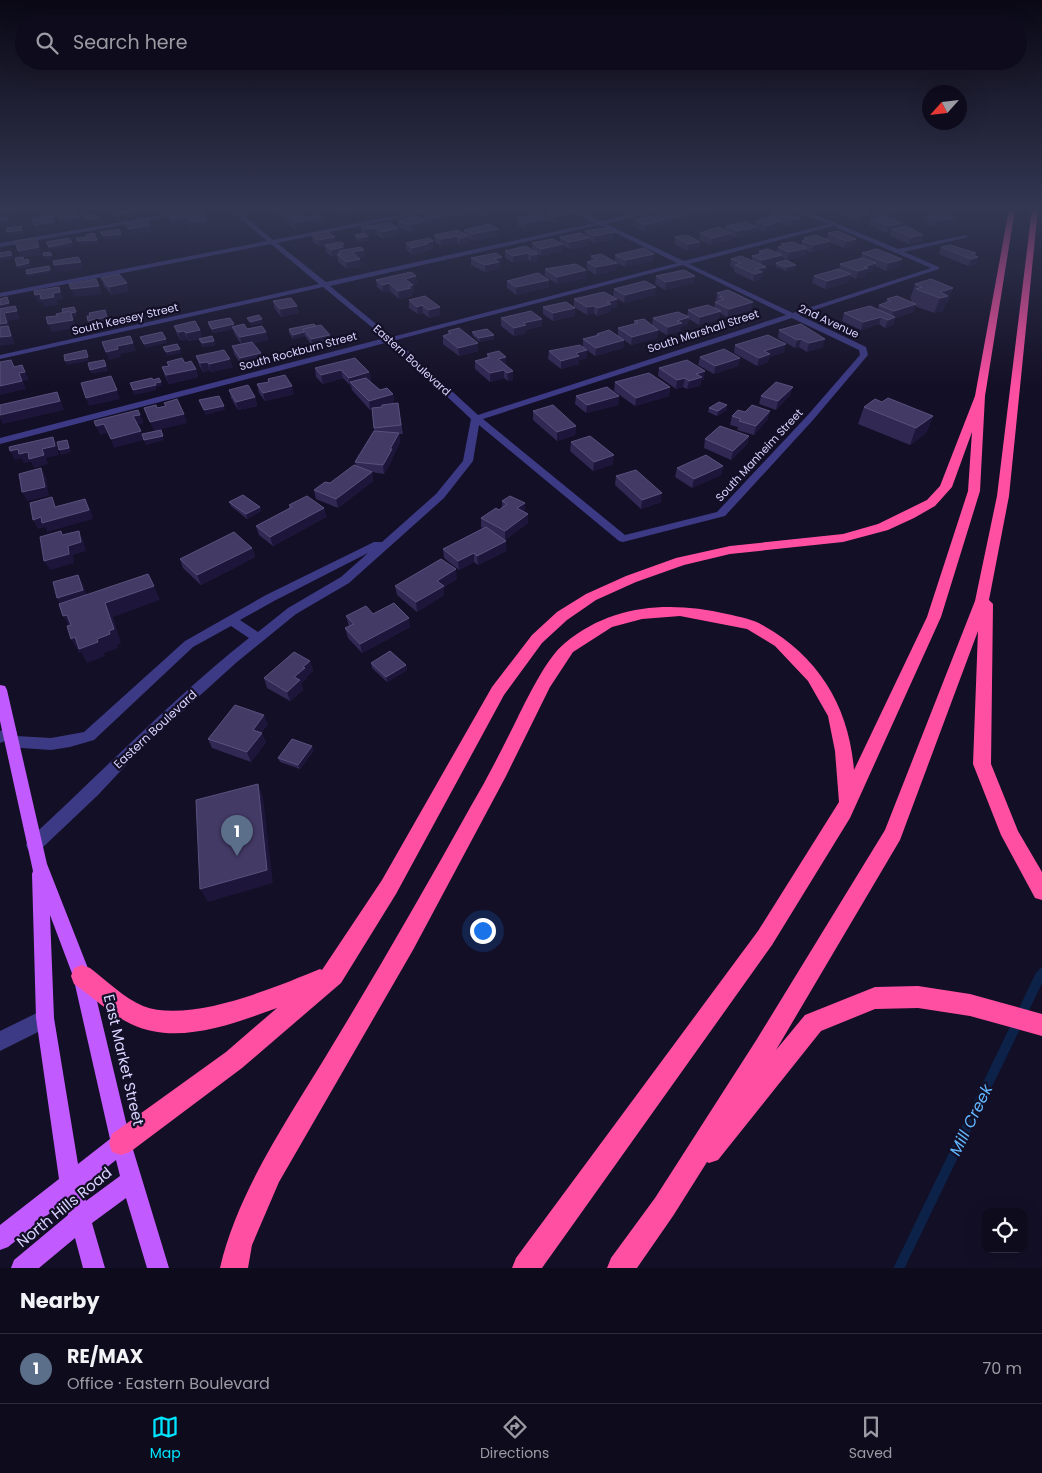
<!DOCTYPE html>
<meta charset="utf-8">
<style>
:root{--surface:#0e0b1c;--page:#171425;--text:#f1f3f6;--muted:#9b9ba3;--line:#2e2b3b;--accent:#00e5ff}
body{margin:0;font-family:Poppins,sans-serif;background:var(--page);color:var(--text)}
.controls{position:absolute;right:15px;bottom:15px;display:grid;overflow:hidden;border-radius:10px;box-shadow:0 5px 20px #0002}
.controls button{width:45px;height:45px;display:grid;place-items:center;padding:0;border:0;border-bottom:1px solid var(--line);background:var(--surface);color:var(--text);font:25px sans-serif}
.compass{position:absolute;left:922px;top:85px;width:45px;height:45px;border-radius:50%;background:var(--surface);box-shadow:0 5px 20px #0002;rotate:243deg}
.you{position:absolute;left:482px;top:930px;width:18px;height:18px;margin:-12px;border:4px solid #fff;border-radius:50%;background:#1a73e8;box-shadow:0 0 0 8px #1a73e833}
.badge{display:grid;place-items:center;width:32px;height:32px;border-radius:50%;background:var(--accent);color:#fff;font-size:16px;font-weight:700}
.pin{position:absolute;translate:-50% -41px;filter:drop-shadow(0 1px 2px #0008)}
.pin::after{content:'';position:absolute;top:26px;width:18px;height:15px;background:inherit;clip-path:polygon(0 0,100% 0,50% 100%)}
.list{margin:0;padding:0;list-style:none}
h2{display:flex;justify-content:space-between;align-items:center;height:65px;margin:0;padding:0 20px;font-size:21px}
h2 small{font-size:16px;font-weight:400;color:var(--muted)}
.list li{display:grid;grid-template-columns:32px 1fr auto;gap:15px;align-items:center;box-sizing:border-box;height:70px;padding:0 20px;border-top:1px solid var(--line)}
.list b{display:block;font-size:19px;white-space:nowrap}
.list p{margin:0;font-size:16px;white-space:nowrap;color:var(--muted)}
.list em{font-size:16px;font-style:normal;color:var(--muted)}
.icon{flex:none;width:28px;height:28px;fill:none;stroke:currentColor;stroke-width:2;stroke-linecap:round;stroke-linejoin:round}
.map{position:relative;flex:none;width:1042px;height:1268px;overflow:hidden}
.search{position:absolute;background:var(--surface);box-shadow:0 5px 20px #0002;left:15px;right:15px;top:15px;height:55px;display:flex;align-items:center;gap:12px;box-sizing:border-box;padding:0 18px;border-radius:28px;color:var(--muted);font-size:19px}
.sheet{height:135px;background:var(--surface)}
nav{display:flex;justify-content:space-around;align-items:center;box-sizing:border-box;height:70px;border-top:1px solid var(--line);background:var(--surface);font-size:14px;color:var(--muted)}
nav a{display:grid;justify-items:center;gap:2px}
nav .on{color:var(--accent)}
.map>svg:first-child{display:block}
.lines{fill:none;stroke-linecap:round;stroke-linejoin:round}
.stream-far1{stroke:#0c2248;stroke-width:8}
.stream{stroke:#0c2248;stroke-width:10}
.minor{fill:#3d3a85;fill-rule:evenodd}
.major{fill:#c25bff;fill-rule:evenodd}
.highway{fill:#ff4fa3;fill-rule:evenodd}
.wall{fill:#312854}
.shaded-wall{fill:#1d163a}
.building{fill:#433a66;stroke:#5a527e}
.labels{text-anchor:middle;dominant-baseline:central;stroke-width:4.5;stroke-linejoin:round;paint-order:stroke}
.far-street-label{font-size:11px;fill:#d9d4ff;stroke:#130f26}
.street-label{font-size:12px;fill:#d9d4ff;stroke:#130f26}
.near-street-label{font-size:15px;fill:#d9d4ff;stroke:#130f26}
.near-water-label{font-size:16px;font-style:italic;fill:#62b6ff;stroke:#130f26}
</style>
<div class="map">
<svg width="1042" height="1268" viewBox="0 0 1042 1268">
<rect width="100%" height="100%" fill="#130f26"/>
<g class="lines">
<path class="stream-far1" d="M 1039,977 L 1042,972"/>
<path class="stream" d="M 899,1268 L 1040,976"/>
<g class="minor">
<path d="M 197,209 L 211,209 L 0,247 L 0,243 Z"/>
<path d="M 229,209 L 236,209 L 273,240 L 429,209 L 442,209 L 277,243 L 326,282 L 594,223 L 567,209 L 575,209 L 601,221 L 655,209 L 667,209 L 606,224 L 684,261 L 828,224 L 790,209 L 799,209 L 836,223 L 898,249 L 966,235 L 969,237 L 904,252 L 939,267 L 939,269 L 799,315 L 866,347 L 868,355 L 813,420 L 725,516 L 623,542 L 619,541 L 479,425 L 473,461 L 444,498 L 349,583 L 296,614 L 237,662 L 144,746 L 98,795 L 40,850 L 34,852 L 28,850 L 26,845 L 28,840 C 102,772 171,700 249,638 L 231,626 L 193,647 L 94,740 L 70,747 L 51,750 L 22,748 L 7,745 L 5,741 L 0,743 L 0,731 L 10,727 L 15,729 L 17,733 L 16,736 L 51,738 L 84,732 L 185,641 L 266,595 L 374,542 L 382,542 L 436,494 L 463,461 L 471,419 L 389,342 L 0,444 L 0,438 L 385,338 L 323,287 L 0,359 L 0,355 L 319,284 L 271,244 L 0,297 L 0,293 L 267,241 ZM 599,225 L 677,263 L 392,337 L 330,286 ZM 833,226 L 931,268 L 793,313 L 689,264 ZM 683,265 L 786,315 L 478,415 L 396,340 ZM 792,318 L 859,350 L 860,355 L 807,416 L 717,512 L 625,535 L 483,419 ZM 368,553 L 341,577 L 288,608 L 258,632 L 240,620 L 274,601 Z"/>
<path d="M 45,1009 L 52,1011 L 54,1018 L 52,1025 L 0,1051 L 0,1031 Z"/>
</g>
<path class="major" d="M 0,685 L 5,686 L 7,690 L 47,864 L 91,976 L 131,1143 L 169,1268 L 147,1268 L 126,1198 L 92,1223 L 105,1268 L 83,1268 L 75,1238 L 39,1268 L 11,1268 L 14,1260 L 68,1215 L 65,1201 L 8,1247 L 0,1250 L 0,1225 L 59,1179 L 36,1018 L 32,874 L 33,871 L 0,721 ZM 50,915 L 73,976 L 110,1139 L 78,1164 L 54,1018 ZM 116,1160 L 120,1176 L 86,1201 L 82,1187 Z"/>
<g class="highway">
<path d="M 1009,209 L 1015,209 L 985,396 L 980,491 L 941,617 L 850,818 L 772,945 L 542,1268 L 512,1268 L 516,1258 L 758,931 L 839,802 L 835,751 L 828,716 L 808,681 L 775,646 L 747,629 L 680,616 L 642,619 L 612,627 L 573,652 L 550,687 L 505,778 L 413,950 L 279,1182 L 252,1245 L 248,1268 L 220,1268 C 238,1189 291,1115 332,1046 C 380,967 426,887 471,806 C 487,779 501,751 515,723 C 526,701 546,658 565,643 C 612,604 670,601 727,614 C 740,617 753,619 764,626 C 819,657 849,707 854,770 L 927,617 L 968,491 L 972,432 L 952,487 L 935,506 L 914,518 L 888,530 L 843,542 L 730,554 L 684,565 L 636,582 L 596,600 L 567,620 L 542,643 L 504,695 L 396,894 L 341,983 L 242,1068 L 130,1152 L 121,1155 L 112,1152 L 109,1143 L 112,1134 L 226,1052 L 277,1008 C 233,1024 176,1046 131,1024 C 110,1014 93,997 74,984 L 71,976 L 74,968 L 82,965 L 90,968 C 106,980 124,998 143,1006 C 189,1024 276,987 320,969 L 322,970 L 382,880 L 492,687 L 532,635 L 557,612 L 586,594 L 626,576 L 676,558 L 730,546 L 843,534 L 878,524 L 927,500 L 940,486 L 975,396 Z"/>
<path d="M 1032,209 L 1038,209 L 1009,496 L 989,600 L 993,604 L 991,764 L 1018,831 L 1042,872 L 1042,900 L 1035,898 L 1001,835 L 973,764 L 978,631 L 900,840 L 776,1050 L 805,1015 L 875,987 L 918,986 L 970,994 L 1042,1014 L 1042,1036 L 970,1016 L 918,1008 L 875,1009 L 821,1031 L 718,1160 L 709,1163 L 707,1162 L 673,1216 L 637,1268 L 607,1268 L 611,1258 L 655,1198 L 757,1039 L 885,830 L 975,601 L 997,496 Z"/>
</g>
</g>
<g class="wall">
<path d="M 270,209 L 296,209 L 298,216 L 324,224 L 296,230 L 288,225 L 287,222 L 275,213 L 274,210 L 272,211 Z"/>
<path d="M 336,209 L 369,209 L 370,215 L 343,217 L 336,212 Z"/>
<path d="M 371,209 L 395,209 L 395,210 L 375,214 L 372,211 Z"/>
<path d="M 451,209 L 521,209 L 505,212 L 501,210 L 501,214 L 483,217 L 476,212 L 476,217 L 460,220 L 451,215 Z"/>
<path d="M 591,209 L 618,209 L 599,213 Z"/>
<path d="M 682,209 L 741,209 L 740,211 L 730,213 L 725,211 L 716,214 L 711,212 L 710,217 L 686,219 L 686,221 L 663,227 L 660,225 L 660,228 L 644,232 L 633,227 L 634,220 L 654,218 L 654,216 L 679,212 L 679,210 Z"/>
<path d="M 823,209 L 836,209 L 836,211 L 830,212 Z"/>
<path d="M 779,210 L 798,224 L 789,227 L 782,224 L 781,228 L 764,232 L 757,229 L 756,234 L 735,238 L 731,236 L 731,240 L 711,245 L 699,240 L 700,233 L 725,230 L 726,226 L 754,226 L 755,221 L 769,218 L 770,213 Z"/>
<path d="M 842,210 L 870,219 L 878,217 L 872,215 L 872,211 L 891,216 L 887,217 L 901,227 L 923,235 L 921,242 L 909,244 L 890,236 L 891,232 L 886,233 L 868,225 L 869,221 L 858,223 L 841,216 Z"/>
<path d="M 546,212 L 573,220 L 554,224 L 547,219 L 547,226 L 526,230 L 517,225 L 517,218 L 546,218 Z"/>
<path d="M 423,214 L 451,222 L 431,225 L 426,222 L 426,227 L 422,228 L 422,229 L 412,231 L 405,230 L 398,226 L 398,220 L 423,219 Z"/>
<path d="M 927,215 L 954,225 L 934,227 L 925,222 Z"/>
<path d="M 169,217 L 207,220 L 209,227 L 193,229 L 189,224 L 173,227 L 171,224 Z"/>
<path d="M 372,226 L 398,228 L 399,235 L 383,239 L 375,234 L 368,236 L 369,240 L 359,242 L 355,238 L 355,235 L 362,233 L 361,227 Z"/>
<path d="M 464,230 L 498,236 L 473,241 L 468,238 L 468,243 L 460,245 L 457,243 L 441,246 L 435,242 L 434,235 L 465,234 Z"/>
<path d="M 585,231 L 614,232 L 614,239 L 594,243 L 589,240 L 589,245 L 569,249 L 562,245 L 562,251 L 541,256 L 538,254 L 538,261 L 531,262 L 528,260 L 513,263 L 505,258 L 505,251 L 532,250 L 532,243 L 560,243 L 560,237 L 585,236 Z"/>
<path d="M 838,231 L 854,246 L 844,248 L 830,242 L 828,248 L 811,252 L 806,250 L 805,256 L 787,260 L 782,257 L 781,261 L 795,269 L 786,271 L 775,266 L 776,264 L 765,266 L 764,274 L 762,275 L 761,279 L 753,281 L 734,272 L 734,268 L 730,266 L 731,259 L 752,260 L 752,256 L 758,254 L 759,251 L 776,253 L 778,247 L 781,247 L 781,244 L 801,246 L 802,241 L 804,240 L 804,238 L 826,239 L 828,233 Z"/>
<path d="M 312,235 L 335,243 L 345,250 L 364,250 L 365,257 L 359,258 L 360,259 L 361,266 L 347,269 L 338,262 L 337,256 L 332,257 L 326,252 L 325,246 L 320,247 L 313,242 Z"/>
<path d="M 675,237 L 699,249 L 687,251 L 674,244 Z"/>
<path d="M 433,241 L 433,248 L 428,250 L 428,251 L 413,255 L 406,250 L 406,243 Z"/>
<path d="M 941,247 L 975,256 L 976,264 L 968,266 L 939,254 Z"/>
<path d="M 862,253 L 902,259 L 900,266 L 886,271 L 875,266 L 873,271 L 867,272 L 866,276 L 856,279 L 850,276 L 849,282 L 825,289 L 812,283 L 814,276 L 839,269 L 840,264 L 861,258 Z"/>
<path d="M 615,255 L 653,261 L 625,267 L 617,263 L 616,270 L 596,275 L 587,269 L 587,262 L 591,261 L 591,256 L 615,262 Z"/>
<path d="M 502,257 L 502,264 L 499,265 L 499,269 L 485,272 L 471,265 L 471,258 Z"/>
<path d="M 545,269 L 586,270 L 586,278 L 557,284 L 545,276 Z"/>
<path d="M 416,276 L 417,284 L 413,285 L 414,292 L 411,293 L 412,296 L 399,299 L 390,291 L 383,292 L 377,287 L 376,280 Z"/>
<path d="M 656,276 L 694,283 L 665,290 L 655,284 Z"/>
<path d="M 101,278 L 129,291 L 112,295 L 104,286 Z"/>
<path d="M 507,281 L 549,287 L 516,295 L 507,288 Z"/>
<path d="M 915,284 L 953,288 L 947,303 L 945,303 L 943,311 L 934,313 L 915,306 L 913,312 L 895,318 L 893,325 L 885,328 L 879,324 L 861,330 L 842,321 L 844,313 L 878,309 L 879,305 L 885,303 L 887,299 L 911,302 L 912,300 L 910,299 Z"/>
<path d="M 614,289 L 655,295 L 624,303 L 613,296 Z"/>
<path d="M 717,293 L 751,310 L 727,317 L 720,313 L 719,319 L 699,325 L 689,319 L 687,325 L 681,327 L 681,331 L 667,335 L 658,330 L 657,338 L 631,345 L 624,340 L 623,348 L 595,356 L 583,347 L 583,339 L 597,335 L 597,334 L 618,336 L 618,328 L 634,324 L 634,321 L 652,325 L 653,318 L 687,317 L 688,310 L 714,308 L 715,302 L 718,301 L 716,300 Z"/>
<path d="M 574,299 L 617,299 L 617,307 L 611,308 L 610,312 L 597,316 L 594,313 L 587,315 L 574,307 Z"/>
<path d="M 409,300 L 440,307 L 440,315 L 429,318 L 423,313 L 418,314 L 409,308 Z"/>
<path d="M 273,301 L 297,306 L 299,313 L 281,317 L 275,309 Z"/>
<path d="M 543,307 L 575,316 L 553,321 L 543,314 Z"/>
<path d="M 501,318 L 542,326 L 526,330 L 526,333 L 514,336 L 501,326 Z"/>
<path d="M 208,322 L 266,332 L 268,340 L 253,343 L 261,353 L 263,361 L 242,366 L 234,354 L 232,346 L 241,344 L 235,335 L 233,329 L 213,333 L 209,326 Z"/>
<path d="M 174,326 L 200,330 L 202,338 L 214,341 L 215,345 L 203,347 L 199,339 L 188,341 L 187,339 L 180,340 L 177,334 Z"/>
<path d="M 316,326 L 330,335 L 331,343 L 313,347 L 305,336 L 293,339 L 289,333 L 289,329 Z"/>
<path d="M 779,330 L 823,347 L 807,352 L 799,347 L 795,348 L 778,338 Z"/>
<path d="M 448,331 L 478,351 L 459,356 L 443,344 L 443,336 L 448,334 Z"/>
<path d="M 472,332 L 494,335 L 494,339 L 480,342 L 473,336 Z"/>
<path d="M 735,345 L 784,352 L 769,357 L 768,362 L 757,366 L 734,353 Z"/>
<path d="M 587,350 L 587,358 L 579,360 L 579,364 L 561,369 L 548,359 L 549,351 Z"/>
<path d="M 487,354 L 506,357 L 506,365 L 513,380 L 508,381 L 504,378 L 490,382 L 475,369 L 475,361 L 487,357 Z"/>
<path d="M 196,356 L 233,367 L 211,372 L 210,370 L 203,372 L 199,365 Z"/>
<path d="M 700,357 L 740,358 L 738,366 L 714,374 L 698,365 Z"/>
<path d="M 167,362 L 185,363 L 196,369 L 198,377 L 169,384 L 165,376 L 162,367 L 168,366 Z"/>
<path d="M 315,368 L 369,372 L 371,380 L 369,381 L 380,390 L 393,394 L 394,403 L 390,404 L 398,403 L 403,434 L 399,434 L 400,442 L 393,456 L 393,458 L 384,474 L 372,472 L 373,481 L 338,508 L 316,499 L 314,490 L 330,483 L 356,466 L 355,462 L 374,431 L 372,409 L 370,410 L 352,390 L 351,386 L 343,378 L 323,384 L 316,377 Z"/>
<path d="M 659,368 L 704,380 L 701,380 L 700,386 L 687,389 L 683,387 L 676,389 L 658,376 Z"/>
<path d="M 268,379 L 294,394 L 265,401 L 259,393 L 257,384 L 268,382 Z"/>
<path d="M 615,382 L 670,387 L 669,396 L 635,406 L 614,391 Z"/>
<path d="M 793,387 L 790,395 L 776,410 L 759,404 L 761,396 Z"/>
<path d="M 229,390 L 255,397 L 257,406 L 238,410 L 231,398 Z"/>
<path d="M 576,396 L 619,396 L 618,405 L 586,413 L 575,404 Z"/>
<path d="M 882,402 L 933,416 L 926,433 L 910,445 L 858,424 L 864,407 Z"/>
<path d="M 709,408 L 727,410 L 717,416 L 708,412 Z"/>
<path d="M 533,411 L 576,426 L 575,435 L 557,441 L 533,420 Z"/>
<path d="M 732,416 L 768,419 L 754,435 L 737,430 L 738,427 L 730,425 Z"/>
<path d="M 749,436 L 747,444 L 731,460 L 704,448 L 705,439 Z"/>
<path d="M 571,442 L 613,464 L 593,471 L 570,451 Z"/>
<path d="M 723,466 L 721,475 L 692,488 L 675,477 L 677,468 Z"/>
<path d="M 616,476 L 661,502 L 641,509 L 615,485 Z"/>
<path d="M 502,501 L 525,512 L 528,523 L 505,540 L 501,538 L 506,541 L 506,551 L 478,565 L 474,562 L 459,570 L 444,558 L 443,549 L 483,528 L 481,527 L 481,518 L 502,508 Z"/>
<path d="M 229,502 L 260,507 L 261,511 L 247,519 L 231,506 Z"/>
<path d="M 289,505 L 324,508 L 326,517 L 273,546 L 259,535 L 256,526 L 289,509 Z"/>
<path d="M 252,548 L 255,557 L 201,585 L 183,568 L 180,559 Z"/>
<path d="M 457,579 L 444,587 L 444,595 L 417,612 L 397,595 L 395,586 Z"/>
<path d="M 373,614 L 410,627 L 362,653 L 348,638 L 345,628 L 349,626 L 346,616 Z"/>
<path d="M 310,661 L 313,671 L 307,676 L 307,678 L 301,683 L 303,690 L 290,701 L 267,688 L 264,678 Z"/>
<path d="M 371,663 L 406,665 L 407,670 L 387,682 L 372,668 Z"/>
<path d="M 268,724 L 261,733 L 266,742 L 251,762 L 212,748 L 208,739 Z"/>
<path d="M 314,750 L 300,769 L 280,762 L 278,758 Z"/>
</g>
<g class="shaded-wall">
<path d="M 79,209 L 80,212 L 71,213 L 70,210 Z"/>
<path d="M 154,209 L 165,209 L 155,211 Z"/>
<path d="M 361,209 L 369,209 L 370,215 L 343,217 L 342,210 Z"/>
<path d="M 375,209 L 395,209 L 395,210 L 375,214 Z"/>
<path d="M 489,209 L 501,209 L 501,214 L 483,217 L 483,210 Z"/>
<path d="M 505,209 L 521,209 L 505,212 Z"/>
<path d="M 600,209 L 618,209 L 599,213 Z"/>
<path d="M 717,209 L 726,209 L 725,211 L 716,214 Z"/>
<path d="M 731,209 L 741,209 L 740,211 L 730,213 Z"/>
<path d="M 830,209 L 836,209 L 836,211 L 830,212 Z"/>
<path d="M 68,210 L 69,214 L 60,215 L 58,212 Z"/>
<path d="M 113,210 L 114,213 L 113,211 L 113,213 L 106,214 L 105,211 Z"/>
<path d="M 130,210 L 135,210 L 136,213 L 132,214 L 133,215 L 117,218 L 116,215 Z"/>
<path d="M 297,210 L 298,216 L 287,218 L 287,222 L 285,215 L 291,211 Z"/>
<path d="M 22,211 L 23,214 L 5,217 L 3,213 Z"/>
<path d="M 476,211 L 476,217 L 460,220 L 460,214 Z"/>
<path d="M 711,211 L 710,217 L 686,219 L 686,221 L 663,227 L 664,220 L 686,215 L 687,213 Z"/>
<path d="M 892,212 L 891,216 L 881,218 L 882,215 Z"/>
<path d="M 573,213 L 573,220 L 554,224 L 554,217 Z"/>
<path d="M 871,214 L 869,221 L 858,223 L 860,217 Z"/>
<path d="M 450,215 L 451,222 L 431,225 L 430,219 Z"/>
<path d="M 55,217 L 56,220 L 45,222 L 44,218 Z"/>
<path d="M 78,217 L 81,224 L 63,227 L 60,220 Z"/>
<path d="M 100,217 L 101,221 L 87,223 L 86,220 Z"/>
<path d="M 187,217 L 189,224 L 173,227 L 171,220 Z"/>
<path d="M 323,217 L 324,224 L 296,230 L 294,223 Z"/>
<path d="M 800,218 L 798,224 L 789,227 L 790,220 Z"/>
<path d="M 9,219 L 11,223 L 0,225 L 0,221 Z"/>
<path d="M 547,219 L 547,226 L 526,230 L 526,223 Z"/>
<path d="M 956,219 L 954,225 L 934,227 L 936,220 Z"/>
<path d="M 207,220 L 209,227 L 193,229 L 191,222 Z"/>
<path d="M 425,220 L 426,227 L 422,228 L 422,229 L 412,231 L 411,224 Z"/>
<path d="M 660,221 L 660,228 L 644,232 L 644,225 Z"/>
<path d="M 782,221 L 781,228 L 764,232 L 766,226 Z"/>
<path d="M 53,222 L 56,229 L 37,231 L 35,225 Z"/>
<path d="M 903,223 L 901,230 L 892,229 L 891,232 L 886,233 L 889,226 Z"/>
<path d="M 150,225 L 152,232 L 130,235 L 128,229 Z"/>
<path d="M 21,226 L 24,234 L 9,236 L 7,232 Z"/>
<path d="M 757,227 L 756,234 L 735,238 L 737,231 Z"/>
<path d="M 375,228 L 375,235 L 366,236 L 365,229 Z"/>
<path d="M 398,228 L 399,235 L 383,239 L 382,232 Z"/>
<path d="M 498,229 L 498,236 L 473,241 L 472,234 Z"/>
<path d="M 614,232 L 614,239 L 594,243 L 594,236 Z"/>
<path d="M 732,233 L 731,240 L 711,245 L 712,238 Z"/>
<path d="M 121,234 L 122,237 L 104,240 L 103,236 Z"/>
<path d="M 923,235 L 921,242 L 909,244 L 911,237 Z"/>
<path d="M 368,236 L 369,240 L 359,242 L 359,238 Z"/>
<path d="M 457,236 L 457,243 L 441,246 L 441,239 Z"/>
<path d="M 468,236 L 468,243 L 460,245 L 460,238 Z"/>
<path d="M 335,237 L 336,244 L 325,245 L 325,246 L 320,247 L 318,240 Z"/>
<path d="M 36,238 L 42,255 L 21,258 L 18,251 Z"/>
<path d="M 589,238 L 589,245 L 569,249 L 569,242 Z"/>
<path d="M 856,239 L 854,246 L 844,248 L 846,241 Z"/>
<path d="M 97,240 L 98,243 L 79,245 L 77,241 Z"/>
<path d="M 433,241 L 433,248 L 428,249 L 428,251 L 413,255 L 412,248 L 425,243 Z"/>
<path d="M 830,241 L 828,248 L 811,252 L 813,245 Z"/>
<path d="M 72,242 L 74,246 L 50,250 L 49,247 Z"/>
<path d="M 700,242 L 699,249 L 687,251 L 688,244 Z"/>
<path d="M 344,244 L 345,252 L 341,254 L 339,251 L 340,255 L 337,254 L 337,256 L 332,257 L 331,250 L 340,245 Z"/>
<path d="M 562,244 L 562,251 L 541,256 L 541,249 Z"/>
<path d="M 807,248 L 805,256 L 787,260 L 789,252 Z"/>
<path d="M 364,250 L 365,257 L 353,259 L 352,252 Z"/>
<path d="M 528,253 L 528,260 L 513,263 L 513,256 Z"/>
<path d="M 976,253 L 974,258 L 978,257 L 976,264 L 968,266 L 971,259 L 971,254 Z"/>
<path d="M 538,254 L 538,261 L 531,262 L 531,255 Z"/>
<path d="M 654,254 L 653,261 L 625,267 L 626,260 Z"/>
<path d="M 12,255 L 14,259 L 0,261 L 0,257 Z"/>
<path d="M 52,255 L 53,259 L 46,260 L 44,256 Z"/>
<path d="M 782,255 L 781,262 L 776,263 L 776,264 L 761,267 L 762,260 Z"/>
<path d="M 502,257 L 502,264 L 499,265 L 499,269 L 485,272 L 485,265 L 494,259 Z"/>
<path d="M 360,259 L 361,266 L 347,269 L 346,262 Z"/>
<path d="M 902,259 L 900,266 L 886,271 L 888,263 Z"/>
<path d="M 81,262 L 83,269 L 57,272 L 54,265 Z"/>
<path d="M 29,263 L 31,267 L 18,269 L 17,266 Z"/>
<path d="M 617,263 L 616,270 L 596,275 L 596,267 Z"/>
<path d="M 876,263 L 873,271 L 867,272 L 866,276 L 856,279 L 858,271 L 864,267 Z"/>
<path d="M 796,265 L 795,269 L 786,271 L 786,267 Z"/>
<path d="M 766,267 L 764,274 L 762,275 L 761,279 L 753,281 L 756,269 Z"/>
<path d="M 50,270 L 52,273 L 28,277 L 27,274 Z"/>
<path d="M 586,270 L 586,278 L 557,284 L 557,277 Z"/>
<path d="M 851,274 L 849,282 L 825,289 L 827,281 Z"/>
<path d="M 416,276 L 417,284 L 406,286 L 405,279 Z"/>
<path d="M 695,276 L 694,283 L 665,290 L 666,282 Z"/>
<path d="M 549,280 L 549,287 L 516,295 L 516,287 Z"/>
<path d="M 127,283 L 129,291 L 112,295 L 109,287 Z"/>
<path d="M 389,283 L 390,291 L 383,292 L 382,285 Z"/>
<path d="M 413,285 L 414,292 L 411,293 L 412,296 L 399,299 L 398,291 L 408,286 Z"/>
<path d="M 99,286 L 102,294 L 74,297 L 71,289 Z"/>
<path d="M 59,287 L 62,294 L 63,299 L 57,300 L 58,305 L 44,307 L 42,302 L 38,303 L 35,295 L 53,293 Z"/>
<path d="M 656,287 L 655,295 L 624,303 L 625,295 Z"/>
<path d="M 953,288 L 947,303 L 945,303 L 943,311 L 934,313 L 940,298 L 940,292 Z"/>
<path d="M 7,297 L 12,311 L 0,313 L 0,305 Z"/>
<path d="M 617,299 L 617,307 L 611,308 L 610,312 L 597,316 L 598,308 L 607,302 Z"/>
<path d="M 753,302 L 751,310 L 727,317 L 729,309 Z"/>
<path d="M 916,304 L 913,312 L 895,318 L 893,325 L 885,328 L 888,320 L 891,319 L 894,311 Z"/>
<path d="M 422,305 L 423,313 L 418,314 L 417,307 Z"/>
<path d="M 15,306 L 20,319 L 8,321 L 12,334 L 15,344 L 0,346 L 0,324 L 4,313 Z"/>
<path d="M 297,306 L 299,313 L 281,317 L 280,309 Z"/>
<path d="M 594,306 L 594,313 L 587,315 L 587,307 Z"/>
<path d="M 440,307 L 440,315 L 429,318 L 428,310 Z"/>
<path d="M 575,308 L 575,316 L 553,321 L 553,313 Z"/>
<path d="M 721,311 L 719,319 L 699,325 L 700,317 Z"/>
<path d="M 76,312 L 77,316 L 72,317 L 76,328 L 51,332 L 48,324 L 71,313 Z"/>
<path d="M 107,317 L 109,321 L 90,325 L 88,321 Z"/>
<path d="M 689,317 L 687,325 L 681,327 L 681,331 L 667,335 L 668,327 L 677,321 Z"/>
<path d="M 881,317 L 879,324 L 861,330 L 863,322 Z"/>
<path d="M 262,319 L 263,323 L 251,326 L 250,322 Z"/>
<path d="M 542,319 L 542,326 L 526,330 L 526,333 L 514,336 L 514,328 L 523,323 Z"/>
<path d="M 234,324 L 235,328 L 232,327 L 233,329 L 213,333 L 212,329 Z"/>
<path d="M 200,330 L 202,338 L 188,341 L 186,333 Z"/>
<path d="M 658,330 L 657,338 L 631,345 L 632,337 Z"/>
<path d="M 184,331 L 187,339 L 180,340 L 178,332 Z"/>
<path d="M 266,332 L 268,340 L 242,346 L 240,337 Z"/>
<path d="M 304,332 L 305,336 L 293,339 L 293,335 Z"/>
<path d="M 330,335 L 331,343 L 313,347 L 311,339 Z"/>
<path d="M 494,335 L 494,339 L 480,342 L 479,338 Z"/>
<path d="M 166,339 L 167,343 L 145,348 L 144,344 Z"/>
<path d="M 801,339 L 799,347 L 795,348 L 797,340 Z"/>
<path d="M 825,339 L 823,347 L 807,352 L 809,343 Z"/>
<path d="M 624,340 L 623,348 L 595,356 L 596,348 Z"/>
<path d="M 214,341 L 215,345 L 203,347 L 202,343 Z"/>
<path d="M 133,343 L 136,351 L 120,354 L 121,357 L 109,360 L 106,352 L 117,346 Z"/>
<path d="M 478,343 L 478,351 L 459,356 L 458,348 Z"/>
<path d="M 786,344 L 784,352 L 769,357 L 768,362 L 757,366 L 759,358 L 764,351 Z"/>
<path d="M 180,349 L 181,353 L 167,356 L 166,352 Z"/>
<path d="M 86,350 L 89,361 L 67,365 L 65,361 Z"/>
<path d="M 587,350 L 587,358 L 579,360 L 579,364 L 561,369 L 561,361 L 576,353 Z"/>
<path d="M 261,353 L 263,361 L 242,366 L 240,358 Z"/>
<path d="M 506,357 L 506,365 L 498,367 L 498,359 Z"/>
<path d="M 740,358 L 738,366 L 714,374 L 715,366 Z"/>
<path d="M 230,359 L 233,367 L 211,372 L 209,364 Z"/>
<path d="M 104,360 L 108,371 L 92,374 L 90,370 Z"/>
<path d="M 207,362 L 210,370 L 203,372 L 200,363 Z"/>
<path d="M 22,365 L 29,380 L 23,381 L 26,389 L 0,395 L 0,386 L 19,373 Z"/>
<path d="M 196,369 L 198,377 L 169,384 L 166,375 Z"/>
<path d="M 341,370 L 343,378 L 323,384 L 321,375 Z"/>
<path d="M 504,370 L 504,378 L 490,382 L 490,373 Z"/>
<path d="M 513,371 L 513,380 L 508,381 L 507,373 Z"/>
<path d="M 705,371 L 704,380 L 701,380 L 700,386 L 687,389 L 689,381 L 696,374 Z"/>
<path d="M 369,372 L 371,380 L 353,385 L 350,382 L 351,386 L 350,386 L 349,378 Z"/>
<path d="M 685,378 L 683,387 L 676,389 L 677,380 Z"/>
<path d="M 161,382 L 162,386 L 156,387 L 157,390 L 134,395 L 133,390 Z"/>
<path d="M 292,386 L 294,394 L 265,401 L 263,393 Z"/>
<path d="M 670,387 L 669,396 L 635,406 L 636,398 Z"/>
<path d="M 793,387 L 790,395 L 776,410 L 778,401 Z"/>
<path d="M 117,390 L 120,399 L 89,406 L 86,398 Z"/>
<path d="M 57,392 L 61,401 L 64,410 L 3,424 L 0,419 L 0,415 Z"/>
<path d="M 393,394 L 394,403 L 370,410 L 369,401 Z"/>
<path d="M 619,396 L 618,405 L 586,413 L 587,405 Z"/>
<path d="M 255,397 L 257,406 L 238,410 L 236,402 Z"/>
<path d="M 727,405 L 727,410 L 717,416 L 718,411 Z"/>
<path d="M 224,406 L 225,410 L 205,415 L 204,410 Z"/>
<path d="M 770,411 L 768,419 L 754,435 L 756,426 Z"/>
<path d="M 184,414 L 187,423 L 154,431 L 150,422 Z"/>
<path d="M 140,415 L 144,423 L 136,425 L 133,416 Z"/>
<path d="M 933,416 L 926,433 L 910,445 L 916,428 Z"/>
<path d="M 104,424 L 107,433 L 100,435 L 96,426 Z"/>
<path d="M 576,426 L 575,435 L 557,441 L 557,432 Z"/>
<path d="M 161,430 L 164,440 L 146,445 L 144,440 Z"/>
<path d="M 141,431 L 144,440 L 114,448 L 111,439 Z"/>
<path d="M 399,433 L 400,442 L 393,456 L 393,458 L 384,474 L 383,465 L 390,449 Z"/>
<path d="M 749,436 L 747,444 L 731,460 L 733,451 Z"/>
<path d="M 53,437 L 57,446 L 59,455 L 46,458 L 48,464 L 34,468 L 31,462 L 24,463 L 21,458 L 15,460 L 10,451 L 18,449 L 42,449 Z"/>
<path d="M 67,440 L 71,452 L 61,455 L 59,450 Z"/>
<path d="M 614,455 L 613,464 L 593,471 L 594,462 Z"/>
<path d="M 723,466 L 721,475 L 692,488 L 694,479 Z"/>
<path d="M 41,468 L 46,477 L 49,496 L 27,501 L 22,492 Z"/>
<path d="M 372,472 L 373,481 L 338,508 L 336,499 Z"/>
<path d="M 662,493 L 661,502 L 641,509 L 642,500 Z"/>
<path d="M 85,499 L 90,508 L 93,519 L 47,532 L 45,527 L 38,529 L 33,520 Z"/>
<path d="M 525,503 L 525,512 L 517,508 Z"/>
<path d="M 260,507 L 261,511 L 247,519 L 246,514 Z"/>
<path d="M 324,508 L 326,517 L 273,546 L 270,537 Z"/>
<path d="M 528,514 L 528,523 L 505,540 L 505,531 Z"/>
<path d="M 79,531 L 83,540 L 86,551 L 73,555 L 74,563 L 50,570 L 44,561 L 68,546 Z"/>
<path d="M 506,541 L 506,551 L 478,565 L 477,556 Z"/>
<path d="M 252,548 L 255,557 L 201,585 L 197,575 Z"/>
<path d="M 474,553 L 474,562 L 459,570 L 458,561 Z"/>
<path d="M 456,569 L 457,579 L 444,587 L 444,595 L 417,612 L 416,602 L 437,581 Z"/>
<path d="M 78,575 L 83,584 L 88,599 L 62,608 L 57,598 Z"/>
<path d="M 154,586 L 160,600 L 113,617 L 121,643 L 117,645 L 118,648 L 104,653 L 105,656 L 87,663 L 81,652 L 79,653 L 71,639 L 75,637 L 97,639 L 105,603 Z"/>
<path d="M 67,615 L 75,629 L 71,630 L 63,616 Z"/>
<path d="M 409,618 L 410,627 L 362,653 L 360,644 Z"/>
<path d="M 310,661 L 313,671 L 307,676 L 307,678 L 301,683 L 303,690 L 290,701 L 287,692 L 294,677 L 303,667 Z"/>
<path d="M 406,665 L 407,670 L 387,682 L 386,677 Z"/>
<path d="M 264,715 L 268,724 L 256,739 L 253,730 Z"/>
<path d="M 262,733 L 266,742 L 251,762 L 247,752 Z"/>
<path d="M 312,746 L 314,750 L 300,769 L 298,765 Z"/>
<path d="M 258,784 L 263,797 L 273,883 L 208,902 L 200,889 Z"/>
</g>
<g class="building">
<path d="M 2,209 L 21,209 L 22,211 L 3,213 Z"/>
<path d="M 58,209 L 68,209 L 68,210 L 58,212 Z"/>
<path d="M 104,209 L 113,209 L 113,210 L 105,211 Z"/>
<path d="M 120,209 L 134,209 L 135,210 L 130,210 L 132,212 L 116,215 L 113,211 Z"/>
<path d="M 277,209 L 296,209 L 297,210 L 291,211 L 295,214 L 285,215 Z"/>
<path d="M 340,209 L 361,209 L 342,210 Z"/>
<path d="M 452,209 L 474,209 L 476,211 L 460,214 Z"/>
<path d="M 562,209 L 566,209 L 573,213 L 554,217 L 546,212 Z"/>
<path d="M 682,209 L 708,209 L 711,211 L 687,213 L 679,210 Z"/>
<path d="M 862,209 L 871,214 L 860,217 L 842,210 Z"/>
<path d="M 884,209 L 892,212 L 882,215 L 872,211 Z"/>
<path d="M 75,210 L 78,217 L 60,220 L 58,216 L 67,214 L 66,211 Z"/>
<path d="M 443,210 L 450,215 L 430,219 L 423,214 Z"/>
<path d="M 779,210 L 800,218 L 790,220 L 770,213 Z"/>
<path d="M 677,211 L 687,215 L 664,220 L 654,216 Z"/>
<path d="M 200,212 L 207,220 L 191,222 L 187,217 L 171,220 L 169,217 Z"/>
<path d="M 943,212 L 956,219 L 936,220 L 927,215 Z"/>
<path d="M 53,213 L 55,217 L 44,218 L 42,214 Z"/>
<path d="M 96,214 L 100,217 L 86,220 L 83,216 Z"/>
<path d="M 318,214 L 323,217 L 294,223 L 287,218 L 302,215 L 306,218 Z"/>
<path d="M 538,214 L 547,219 L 526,223 L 517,218 Z"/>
<path d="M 418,216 L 425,220 L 420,221 L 422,222 L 411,224 L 404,224 L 398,220 Z"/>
<path d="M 650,216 L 660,221 L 644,225 L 634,220 Z"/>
<path d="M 884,216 L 903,223 L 889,226 L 870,219 Z"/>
<path d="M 8,217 L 9,219 L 0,221 L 0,218 Z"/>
<path d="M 772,217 L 782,221 L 766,226 L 755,221 Z"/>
<path d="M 32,218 L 52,218 L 53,222 L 35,225 Z"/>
<path d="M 146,219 L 150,225 L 128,229 L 125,224 L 134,223 L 133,221 Z"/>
<path d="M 389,222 L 398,228 L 382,232 L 372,226 Z"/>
<path d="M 745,222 L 757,227 L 737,231 L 726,226 Z"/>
<path d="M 489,224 L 498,229 L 472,234 L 464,230 Z"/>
<path d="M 370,225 L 375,228 L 365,229 L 361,227 Z"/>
<path d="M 21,226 L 22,230 L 7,232 L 6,228 Z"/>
<path d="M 907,226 L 923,235 L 911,237 L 892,229 Z"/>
<path d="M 718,227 L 732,233 L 712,238 L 700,233 Z"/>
<path d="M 605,228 L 614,232 L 594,236 L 585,231 Z"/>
<path d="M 119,229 L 121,234 L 103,236 L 100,232 Z"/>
<path d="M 458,230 L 468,236 L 460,238 L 457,236 L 441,239 L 434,235 Z"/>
<path d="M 326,231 L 335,237 L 318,240 L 312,235 Z"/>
<path d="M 838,231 L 856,239 L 846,241 L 828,233 Z"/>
<path d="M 94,233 L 97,240 L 77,241 L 76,238 L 87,237 L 86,235 Z"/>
<path d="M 364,233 L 368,236 L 359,238 L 355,235 Z"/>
<path d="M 580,233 L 589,238 L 569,242 L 560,237 Z"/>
<path d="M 687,235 L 700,242 L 688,244 L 675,237 Z"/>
<path d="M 816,235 L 830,241 L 813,245 L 802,241 L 808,239 L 804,238 Z"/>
<path d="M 36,238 L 39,247 L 18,251 L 15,241 Z"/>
<path d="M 69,238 L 72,242 L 49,247 L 46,242 Z"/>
<path d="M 429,238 L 433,241 L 425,243 L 427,244 L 412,248 L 406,243 Z"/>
<path d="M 553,239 L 562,244 L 541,249 L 532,243 Z"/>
<path d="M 341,242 L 344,244 L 340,245 L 343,247 L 331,250 L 325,245 Z"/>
<path d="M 792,242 L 807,248 L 789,252 L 778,247 L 785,246 L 781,244 Z"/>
<path d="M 950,245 L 976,253 L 971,254 L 978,257 L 971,259 L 941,247 Z"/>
<path d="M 526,246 L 538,254 L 531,255 L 528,253 L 513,256 L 505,251 Z"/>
<path d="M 361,247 L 364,250 L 352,252 L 360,259 L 346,262 L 337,254 L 341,254 L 339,251 Z"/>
<path d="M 644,248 L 654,254 L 626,260 L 615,255 Z"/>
<path d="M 768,249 L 782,255 L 762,260 L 752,256 L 764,253 L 759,251 Z"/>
<path d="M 877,249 L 902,259 L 888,263 L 862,253 Z"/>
<path d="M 10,251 L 12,255 L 0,257 L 0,253 Z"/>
<path d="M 50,252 L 52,255 L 44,256 L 43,253 Z"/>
<path d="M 496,253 L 502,257 L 494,259 L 499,262 L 485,265 L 471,258 Z"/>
<path d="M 601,254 L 617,263 L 596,267 L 587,262 L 597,260 L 591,256 Z"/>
<path d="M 741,256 L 766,267 L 756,269 L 762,272 L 755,274 L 735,265 L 741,263 L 731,259 Z"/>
<path d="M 23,257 L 24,260 L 28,259 L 29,263 L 17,266 L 15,258 Z"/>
<path d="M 78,257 L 81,262 L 54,265 L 53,261 Z"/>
<path d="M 862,258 L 876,263 L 864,267 L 868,268 L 858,271 L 840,264 Z"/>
<path d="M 786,260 L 796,265 L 786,267 L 776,263 Z"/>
<path d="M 576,264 L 586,270 L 557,277 L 545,269 Z"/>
<path d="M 49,266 L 50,270 L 27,274 L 26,270 Z"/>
<path d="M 838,269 L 851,274 L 827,281 L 814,276 Z"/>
<path d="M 684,270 L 695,276 L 666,282 L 656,276 Z"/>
<path d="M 411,272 L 416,276 L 405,279 L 413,285 L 408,286 L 411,288 L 398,291 L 389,283 L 382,285 L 376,280 Z"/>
<path d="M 538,273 L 549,280 L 516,287 L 507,281 Z"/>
<path d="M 119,274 L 127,283 L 109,287 L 101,278 Z"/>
<path d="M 96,279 L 99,286 L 71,289 L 69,284 Z"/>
<path d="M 931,279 L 953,288 L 940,292 L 948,296 L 940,298 L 916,289 L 922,287 L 915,284 Z"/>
<path d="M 645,281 L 656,287 L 625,295 L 614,289 Z"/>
<path d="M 59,287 L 60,292 L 53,293 L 54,297 L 41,299 L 40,294 L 35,295 L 34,291 Z"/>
<path d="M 728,290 L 753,302 L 729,309 L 715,302 L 724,299 L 719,297 L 723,296 L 717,293 Z"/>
<path d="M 604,292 L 617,299 L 607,302 L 611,304 L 598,308 L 594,306 L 587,307 L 574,299 Z"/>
<path d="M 425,296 L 440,307 L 428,310 L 422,305 L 417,307 L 409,300 Z"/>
<path d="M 897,296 L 916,304 L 894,311 L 879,305 L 891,301 L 887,299 Z"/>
<path d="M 7,297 L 9,303 L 0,305 L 0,299 Z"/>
<path d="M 291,298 L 297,306 L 280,309 L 273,301 Z"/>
<path d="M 566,302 L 575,308 L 553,313 L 543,307 Z"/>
<path d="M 708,305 L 721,311 L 700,317 L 688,310 Z"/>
<path d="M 15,306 L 17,311 L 4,313 L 7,323 L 0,324 L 0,309 Z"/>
<path d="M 870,306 L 895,317 L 888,320 L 881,317 L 863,322 L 844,313 Z"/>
<path d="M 74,307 L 76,312 L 71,313 L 70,311 L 63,313 L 62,309 Z"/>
<path d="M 105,310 L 107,317 L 88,321 L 87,316 L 90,316 L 89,313 Z"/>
<path d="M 70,311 L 73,320 L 48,324 L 46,317 L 57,316 L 56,314 Z"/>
<path d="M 531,311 L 542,319 L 523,323 L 526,325 L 514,328 L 501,318 Z"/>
<path d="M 678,312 L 689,317 L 677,321 L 682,323 L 668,327 L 653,318 Z"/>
<path d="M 259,315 L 262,319 L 250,322 L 247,318 Z"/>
<path d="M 230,318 L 234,324 L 212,329 L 208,322 Z"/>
<path d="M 644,319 L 658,330 L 632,337 L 618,328 L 638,323 L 634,321 Z"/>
<path d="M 195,321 L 200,330 L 186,333 L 184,331 L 178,332 L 174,326 Z"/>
<path d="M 244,324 L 247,329 L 262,326 L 266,332 L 240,337 L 232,327 Z"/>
<path d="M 314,324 L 316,326 L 303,329 L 304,332 L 293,335 L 289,329 Z"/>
<path d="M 801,324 L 825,339 L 809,343 L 801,339 L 797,340 L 779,330 Z"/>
<path d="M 321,325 L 330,335 L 311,339 L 303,329 Z"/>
<path d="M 8,326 L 11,336 L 0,337 L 0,327 Z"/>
<path d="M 459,328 L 478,343 L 458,348 L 443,336 L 451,333 L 448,331 Z"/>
<path d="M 487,329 L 494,335 L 479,338 L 472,332 Z"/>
<path d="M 609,330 L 624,340 L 596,348 L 583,339 L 599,335 L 597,334 Z"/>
<path d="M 162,332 L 166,339 L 144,344 L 140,337 Z"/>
<path d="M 768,335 L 786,344 L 764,351 L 770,354 L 759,358 L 735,345 Z"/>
<path d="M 130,336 L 133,343 L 117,346 L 118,349 L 106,352 L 102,342 Z"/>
<path d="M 212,336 L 214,341 L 202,343 L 199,339 Z"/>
<path d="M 252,342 L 261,353 L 240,358 L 232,346 Z"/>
<path d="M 177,344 L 180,349 L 166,352 L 163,347 Z"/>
<path d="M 580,345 L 587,350 L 576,353 L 579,356 L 561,361 L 549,351 Z"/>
<path d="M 724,349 L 740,358 L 715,366 L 700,357 Z"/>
<path d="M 86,350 L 88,357 L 65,361 L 64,355 Z"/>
<path d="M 224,350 L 230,359 L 209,364 L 207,362 L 200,363 L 196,356 Z"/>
<path d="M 499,351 L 506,357 L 498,359 L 513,371 L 507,373 L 504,370 L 490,373 L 475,361 L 490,357 L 487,354 Z"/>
<path d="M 182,358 L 185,363 L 191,361 L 196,369 L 166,375 L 162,367 L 169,366 L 167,362 Z"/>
<path d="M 355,358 L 369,372 L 349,378 L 341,370 L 321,375 L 315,368 Z"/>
<path d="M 11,360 L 14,367 L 22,365 L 25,372 L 19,373 L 22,381 L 0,386 L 0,362 Z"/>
<path d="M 104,360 L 106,366 L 90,370 L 88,363 Z"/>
<path d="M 687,360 L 705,371 L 696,374 L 702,377 L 689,381 L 685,378 L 677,380 L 659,368 Z"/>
<path d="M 649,373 L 670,387 L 636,398 L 615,382 Z"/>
<path d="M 285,375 L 292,386 L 263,393 L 257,384 L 269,382 L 268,379 Z"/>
<path d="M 111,376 L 117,390 L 86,398 L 81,383 Z"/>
<path d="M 152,378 L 153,380 L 159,378 L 161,382 L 155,383 L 156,385 L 133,390 L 130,383 Z"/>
<path d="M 366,378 L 380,390 L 387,388 L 393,394 L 369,401 L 350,382 Z"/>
<path d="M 776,382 L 793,387 L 778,401 L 761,396 Z"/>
<path d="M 248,385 L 255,397 L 236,402 L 229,390 Z"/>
<path d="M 607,387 L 619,396 L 587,405 L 576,396 Z"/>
<path d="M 57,392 L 60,401 L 0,415 L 0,405 Z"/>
<path d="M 219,396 L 224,406 L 204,410 L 199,400 Z"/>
<path d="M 888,398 L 933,416 L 916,428 L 864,407 L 875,399 L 882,402 Z"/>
<path d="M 177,399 L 184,414 L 150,422 L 144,408 L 156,405 L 157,408 L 166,406 L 164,403 Z"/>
<path d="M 719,402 L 727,405 L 718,411 L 709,408 Z"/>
<path d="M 398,403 L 401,425 L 374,428 L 372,408 L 382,407 L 382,405 Z"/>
<path d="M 553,405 L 576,426 L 557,432 L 533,411 Z"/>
<path d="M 752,405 L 770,411 L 756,426 L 739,421 L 741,419 L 732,416 L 738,410 L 745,412 Z"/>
<path d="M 138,410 L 140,415 L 133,416 L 141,431 L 111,439 L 104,424 L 96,426 L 94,421 Z"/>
<path d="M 720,426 L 749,436 L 733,451 L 705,439 Z"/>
<path d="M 161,430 L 163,436 L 144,440 L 142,434 Z"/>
<path d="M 374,431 L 399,433 L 390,449 L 392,449 L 383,465 L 355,462 Z"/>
<path d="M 590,436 L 614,455 L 594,462 L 571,442 Z"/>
<path d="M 53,437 L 55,446 L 42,449 L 44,455 L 29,459 L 28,452 L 19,454 L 18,449 L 10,451 L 9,447 Z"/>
<path d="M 67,440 L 69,448 L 59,450 L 57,442 Z"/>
<path d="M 706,455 L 723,466 L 694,479 L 677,468 Z"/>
<path d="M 354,465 L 372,472 L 336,499 L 314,490 L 325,482 L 330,483 Z"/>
<path d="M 41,468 L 45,487 L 22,492 L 19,474 Z"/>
<path d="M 636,470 L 662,493 L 642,500 L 616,476 Z"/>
<path d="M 243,495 L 260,507 L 246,514 L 229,502 Z"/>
<path d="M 307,496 L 324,508 L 270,537 L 256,526 L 292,507 L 289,505 Z"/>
<path d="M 510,496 L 525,503 L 517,508 L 528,514 L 505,531 L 481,518 L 496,508 L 499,510 L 507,504 L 502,501 Z"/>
<path d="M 52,497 L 55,507 L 85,499 L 89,510 L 42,523 L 41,517 L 33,520 L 30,503 Z"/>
<path d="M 486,527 L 506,541 L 477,556 L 474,553 L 458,561 L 443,549 Z"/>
<path d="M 61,531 L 62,535 L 79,531 L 81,542 L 68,546 L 69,554 L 44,561 L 40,537 Z"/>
<path d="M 234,532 L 252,548 L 197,575 L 180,559 Z"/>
<path d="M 441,559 L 456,569 L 437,581 L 444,586 L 416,602 L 395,586 Z"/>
<path d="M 148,574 L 154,586 L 105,603 L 114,629 L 109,631 L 110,634 L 97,639 L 98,642 L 79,649 L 75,637 L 71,639 L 67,626 L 71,625 L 67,615 L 63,616 L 59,604 Z"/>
<path d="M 78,575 L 83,590 L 57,598 L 53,582 Z"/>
<path d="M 394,603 L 409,618 L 360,644 L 345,628 L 354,624 L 346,616 L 366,606 L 373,614 Z"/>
<path d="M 390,651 L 406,665 L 386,677 L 371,663 Z"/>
<path d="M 294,652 L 310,661 L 303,667 L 305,668 L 294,677 L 300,680 L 287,692 L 264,678 Z"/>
<path d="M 235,705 L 264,715 L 253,730 L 262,733 L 247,752 L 208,739 Z"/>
<path d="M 292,739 L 312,746 L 298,765 L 278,758 Z"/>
<path d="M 258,784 L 267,870 L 200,889 L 196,800 Z"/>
</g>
<linearGradient id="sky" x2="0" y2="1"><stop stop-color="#0a0815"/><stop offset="0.54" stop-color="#333752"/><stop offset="1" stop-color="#333752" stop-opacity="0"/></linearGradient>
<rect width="1042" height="387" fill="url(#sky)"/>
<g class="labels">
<g class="far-street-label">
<text transform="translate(125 319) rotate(-13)">South Keesey Street</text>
<text transform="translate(829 321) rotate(25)">2nd Avenue</text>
<text transform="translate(703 331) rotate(-18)">South Marshall Street</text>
<text transform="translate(298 351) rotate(-15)">South Rockburn Street</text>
<text transform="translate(412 360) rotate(42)">Eastern Boulevard</text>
<text transform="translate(759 455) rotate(-47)">South Manheim Street</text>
</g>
<g class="street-label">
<text transform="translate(155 729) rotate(-43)">Eastern Boulevard</text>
</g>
<g class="near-street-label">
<text transform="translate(124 1060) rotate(77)">East Market Street</text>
<text transform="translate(64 1207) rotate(-39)">North Hills Road</text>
</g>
<g class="near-water-label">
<text transform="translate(971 1120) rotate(-64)">Mill Creek</text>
</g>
</g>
</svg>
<div class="controls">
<button><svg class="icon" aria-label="locate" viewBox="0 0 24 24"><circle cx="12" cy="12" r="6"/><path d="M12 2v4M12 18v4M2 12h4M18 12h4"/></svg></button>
</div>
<svg class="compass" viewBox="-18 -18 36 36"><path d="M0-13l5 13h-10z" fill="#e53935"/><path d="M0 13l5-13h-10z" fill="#9b9ba3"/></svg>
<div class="you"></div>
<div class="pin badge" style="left:237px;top:856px;background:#5c6f8a">1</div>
<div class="search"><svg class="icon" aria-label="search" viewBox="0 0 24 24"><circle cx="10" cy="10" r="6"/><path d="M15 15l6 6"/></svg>Search here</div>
</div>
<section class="sheet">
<h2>Nearby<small></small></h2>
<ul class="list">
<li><span class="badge" style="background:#5c6f8a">1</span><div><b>RE/MAX</b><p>Office · Eastern Boulevard</p></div><em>70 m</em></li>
</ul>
</section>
<nav>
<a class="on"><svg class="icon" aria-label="map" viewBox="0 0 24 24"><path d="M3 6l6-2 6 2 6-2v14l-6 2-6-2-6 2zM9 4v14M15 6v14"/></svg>Map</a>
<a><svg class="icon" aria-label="directions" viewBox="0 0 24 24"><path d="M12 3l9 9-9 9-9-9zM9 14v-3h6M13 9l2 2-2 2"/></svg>Directions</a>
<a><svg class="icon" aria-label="saved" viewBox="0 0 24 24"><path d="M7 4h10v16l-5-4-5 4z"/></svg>Saved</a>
</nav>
